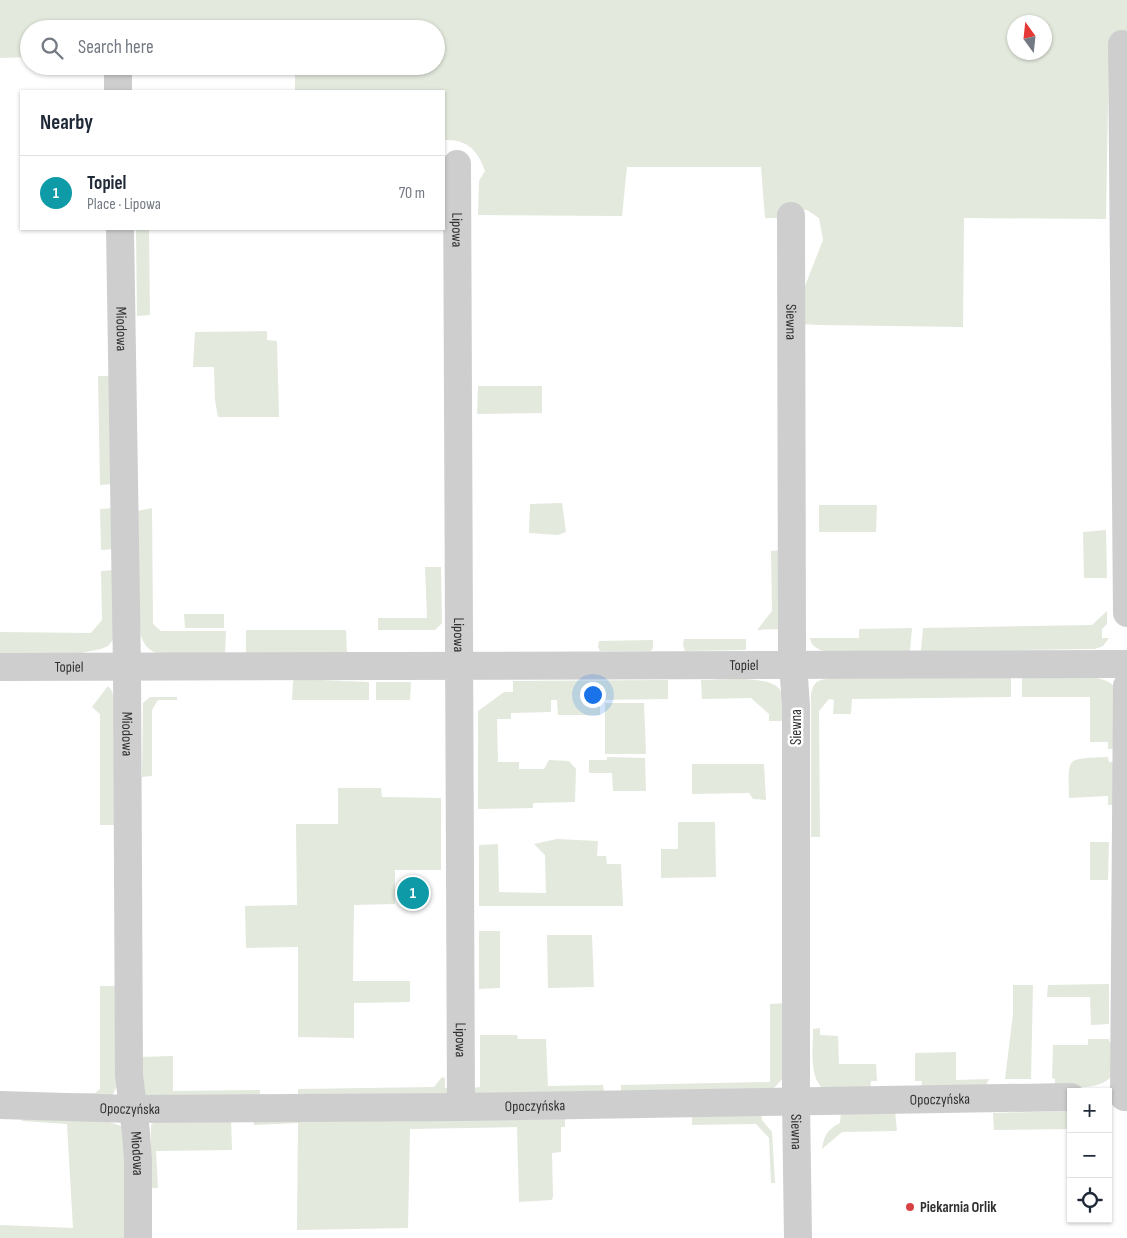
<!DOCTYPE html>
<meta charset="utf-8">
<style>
:root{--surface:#fff;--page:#f6f6f7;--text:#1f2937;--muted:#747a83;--line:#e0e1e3;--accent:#d94245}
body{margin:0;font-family:"Sofia Sans Condensed",sans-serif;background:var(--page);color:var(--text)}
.controls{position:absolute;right:15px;bottom:15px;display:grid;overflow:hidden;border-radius:0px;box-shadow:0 1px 4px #0004}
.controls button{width:45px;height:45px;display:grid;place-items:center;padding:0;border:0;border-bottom:1px solid var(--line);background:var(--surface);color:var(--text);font:25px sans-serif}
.compass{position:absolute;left:1007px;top:15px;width:45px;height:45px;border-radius:50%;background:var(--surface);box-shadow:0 1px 4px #0004;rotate:345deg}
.you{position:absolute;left:592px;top:694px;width:18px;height:18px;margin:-12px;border:4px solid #fff;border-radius:50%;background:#1a73e8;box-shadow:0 0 0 8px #1a73e833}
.badge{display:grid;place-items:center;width:32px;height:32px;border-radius:50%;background:var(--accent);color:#fff;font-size:16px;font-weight:700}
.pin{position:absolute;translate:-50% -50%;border:2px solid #fff;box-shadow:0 1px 5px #0006}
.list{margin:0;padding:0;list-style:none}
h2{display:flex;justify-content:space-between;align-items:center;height:65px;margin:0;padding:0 20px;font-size:21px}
h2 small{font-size:16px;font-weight:400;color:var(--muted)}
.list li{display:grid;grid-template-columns:32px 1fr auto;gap:15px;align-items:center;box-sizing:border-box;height:75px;padding:0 20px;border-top:1px solid var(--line)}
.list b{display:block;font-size:19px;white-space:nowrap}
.list p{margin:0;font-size:16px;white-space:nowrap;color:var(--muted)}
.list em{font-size:16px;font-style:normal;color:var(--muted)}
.icon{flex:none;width:28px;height:28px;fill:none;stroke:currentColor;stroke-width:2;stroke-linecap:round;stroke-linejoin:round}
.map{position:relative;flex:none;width:1127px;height:1238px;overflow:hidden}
.search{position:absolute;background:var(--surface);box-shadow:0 1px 4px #0004;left:20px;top:20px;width:425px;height:55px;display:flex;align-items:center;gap:12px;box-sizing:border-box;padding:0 18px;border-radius:28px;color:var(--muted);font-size:19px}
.panel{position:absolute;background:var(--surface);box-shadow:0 1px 4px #0004;left:20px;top:90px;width:425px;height:140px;border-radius:0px}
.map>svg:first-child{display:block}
.green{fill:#e3e9dd;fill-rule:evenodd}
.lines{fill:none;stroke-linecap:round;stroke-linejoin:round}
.minor{stroke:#cecece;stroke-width:28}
.poi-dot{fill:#d94245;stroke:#fff;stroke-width:2}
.labels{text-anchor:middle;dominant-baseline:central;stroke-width:5;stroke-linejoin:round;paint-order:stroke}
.street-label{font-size:15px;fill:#313131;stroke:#fff}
.poi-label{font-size:15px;font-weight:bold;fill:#313131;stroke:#fff;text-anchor:start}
</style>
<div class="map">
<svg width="1127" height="1238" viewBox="0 0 1127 1238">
<rect width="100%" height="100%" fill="#fff"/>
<g class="green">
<path d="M 0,0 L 1127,0 L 1127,42 L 1109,43 L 1106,219 L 964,218 L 963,327 L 820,325 L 801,324 L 805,286 L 823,240 L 819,218 L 807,210 L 795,209 L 778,218 L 765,218 L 761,167 L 627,167 L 622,216 L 478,215 L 479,181 L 485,171 C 478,150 467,139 444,140 L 444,91 L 295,91 L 295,66 L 436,66 L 436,29 L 29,29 L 29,57 L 0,58 ZM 1014,22 L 1044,22 L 1044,52 L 1014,52 Z"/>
<path d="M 136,229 L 149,229 L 150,315 L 137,316 Z"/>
<path d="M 267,331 L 267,340 L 277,341 L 279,417 L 218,417 L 215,400 L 214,367 L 193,367 L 195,332 Z"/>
<path d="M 98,376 L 113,376 L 115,484 L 100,485 Z"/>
<path d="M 478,386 L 542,386 L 542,413 L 477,414 Z"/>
<path d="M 562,503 L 566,532 L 558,535 L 529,533 L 530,504 Z"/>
<path d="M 819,505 L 877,505 L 876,532 L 819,532 Z"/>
<path d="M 115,508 L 117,549 L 101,550 L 100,509 Z"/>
<path d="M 152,508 L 153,624 L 161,631 L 226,631 L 225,654 L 161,654 C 149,652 143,645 140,632 L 137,511 Z"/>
<path d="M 1106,530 L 1107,578 L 1084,578 L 1083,532 Z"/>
<path d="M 781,550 L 781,629 L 757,630 L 772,611 L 771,551 Z"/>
<path d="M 425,567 L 441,567 L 442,623 L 435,630 L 378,630 L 378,618 L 427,618 Z"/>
<path d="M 116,570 L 117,635 L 108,646 L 101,649 L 81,653 L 0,654 L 0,632 L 91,633 L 102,620 L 101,571 Z"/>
<path d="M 1107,611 L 1107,624 L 1102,629 L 1102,638 L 1109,638 L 1103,646 L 1095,649 L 921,651 L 923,628 L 1092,625 Z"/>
<path d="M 184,614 L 224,614 L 224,628 L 185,628 Z"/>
<path d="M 912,628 L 910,651 L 824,651 C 817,649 811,646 810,638 L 859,638 L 859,629 Z"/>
<path d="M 246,630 L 346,630 L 347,653 L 246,653 Z"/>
<path d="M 684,639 L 746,639 L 746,650 L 685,651 L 683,645 Z"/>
<path d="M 653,640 L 653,648 L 651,651 L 600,651 L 598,647 L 599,641 Z"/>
<path d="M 832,678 L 1011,678 L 1011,697 L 852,699 L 851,714 L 833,714 L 834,700 L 829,699 L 819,711 L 820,837 L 811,837 L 811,694 C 814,680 819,680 832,678 Z"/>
<path d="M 1022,678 L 1097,678 C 1105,680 1109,681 1115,687 L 1118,749 L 1108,749 L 1108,742 L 1090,742 L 1090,697 L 1022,697 Z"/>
<path d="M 295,679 L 369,682 L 369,700 L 292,700 L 293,681 Z"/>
<path d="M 668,680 L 668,699 L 600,700 L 600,715 L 558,715 L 557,700 L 551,700 L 551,712 L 511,713 L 511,719 L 497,719 L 498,762 L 519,762 L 519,769 L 544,769 L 549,760 L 569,761 L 576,769 L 575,802 L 533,803 L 533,808 L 478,809 L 478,711 L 504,692 L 513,692 L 513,681 Z"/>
<path d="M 701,680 C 719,680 770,674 780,690 C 785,699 783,711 784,721 L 769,721 L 769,714 L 751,698 L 702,699 Z"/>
<path d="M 376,682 L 411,682 L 410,700 L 376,700 Z"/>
<path d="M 108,686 L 112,691 L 115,703 L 117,825 L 100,825 L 100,714 L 92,707 Z"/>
<path d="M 150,697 L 177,697 L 177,700 L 158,700 L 152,710 L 152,776 L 142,777 L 143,703 Z"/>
<path d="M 605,703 L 644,703 L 646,754 L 605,754 Z"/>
<path d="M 607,757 L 645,758 L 646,791 L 613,791 L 612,773 L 589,773 L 589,760 L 607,760 Z"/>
<path d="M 1108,757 L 1109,762 L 1118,762 L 1119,805 L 1108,805 L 1108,796 L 1069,798 C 1068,755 1066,759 1108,757 Z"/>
<path d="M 692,764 L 764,764 L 766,800 L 753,799 L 749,793 L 692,794 Z"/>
<path d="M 338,788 L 381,788 L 382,797 L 441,798 L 441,870 L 395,870 L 395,904 L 354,905 L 353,981 L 410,981 L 410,1002 L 354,1003 L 354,1038 L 298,1037 L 298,947 L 246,948 L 245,906 L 297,905 L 296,824 L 338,824 Z"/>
<path d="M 678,822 L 715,822 L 716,877 L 661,878 L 661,849 L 678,849 Z"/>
<path d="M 557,839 L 598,841 L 597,856 L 606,856 L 607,864 L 621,864 L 623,906 L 479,906 L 479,845 L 498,844 L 499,892 L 546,893 L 545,855 L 534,844 Z"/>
<path d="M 1090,842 L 1109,842 L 1108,880 L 1090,880 Z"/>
<path d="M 479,931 L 500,931 L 500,988 L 479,989 Z"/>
<path d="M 547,935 L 592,935 L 594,987 L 548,988 Z"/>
<path d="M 1109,984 L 1109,1024 L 1091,1025 L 1090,997 L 1047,997 L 1048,985 Z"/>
<path d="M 1013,985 L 1033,985 L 1031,1079 L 1005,1079 L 1013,1014 Z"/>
<path d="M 100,986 L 118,986 L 118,1084 L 113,1094 L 108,1097 L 75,1099 L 76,1093 L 95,1093 L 100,1089 Z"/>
<path d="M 786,1003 L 784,1077 L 775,1087 L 770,1090 L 621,1093 L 621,1085 L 770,1082 L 770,1004 Z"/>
<path d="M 820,1028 L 820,1035 L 838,1036 L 839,1064 L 876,1064 L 877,1081 L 871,1081 L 870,1090 L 823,1088 C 809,1078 813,1046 813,1029 Z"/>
<path d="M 480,1035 L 517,1035 L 518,1039 L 546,1039 L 548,1086 L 603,1085 L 604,1093 L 474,1093 L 472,1088 L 480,1087 Z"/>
<path d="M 1088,1039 L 1109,1039 L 1109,1042 L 1115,1042 C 1115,1051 1116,1061 1114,1070 C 1110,1091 1071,1087 1055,1088 L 1055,1079 L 1052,1078 L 1053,1045 L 1088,1045 Z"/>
<path d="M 956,1052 L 956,1080 L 989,1079 L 984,1089 L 921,1090 L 922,1081 L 915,1081 L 915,1053 Z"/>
<path d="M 173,1056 L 173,1091 L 260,1090 L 260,1095 L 151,1099 L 142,1094 L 140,1057 Z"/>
<path d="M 442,1077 L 445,1078 L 445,1088 L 451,1088 L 446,1094 L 298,1095 L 298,1089 L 434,1087 Z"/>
<path d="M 895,1111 L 897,1131 L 842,1132 L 822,1149 C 824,1135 828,1129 840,1123 L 841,1112 Z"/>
<path d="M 1071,1111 L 1071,1129 L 994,1130 L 993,1113 Z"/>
<path d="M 761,1114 L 762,1120 L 772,1132 L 775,1183 L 771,1183 L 769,1138 L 756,1124 L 692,1125 L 692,1115 Z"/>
<path d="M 23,1117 L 106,1121 L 121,1126 L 125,1131 L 129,1238 L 0,1238 L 0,1225 L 73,1228 L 67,1124 L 22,1121 Z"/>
<path d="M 565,1118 L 565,1127 L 561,1127 L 561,1152 L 552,1153 L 553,1196 L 552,1200 L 519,1202 L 517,1127 L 410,1129 L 408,1228 L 297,1230 L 298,1123 L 254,1125 L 253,1119 Z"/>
<path d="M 231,1119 L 232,1150 L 156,1151 L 158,1188 L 151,1188 L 151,1125 L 154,1122 Z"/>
</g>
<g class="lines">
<g class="minor">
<path d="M 1122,44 L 1127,613"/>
<path d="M 118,69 L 118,91"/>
<path id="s1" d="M 457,164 L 461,1107"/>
<path id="s2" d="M 791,216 L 792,650 L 796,706 L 796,1101 L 798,1238"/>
<path id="s3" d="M 120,229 L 127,668 L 129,1075 L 136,1133 L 138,1160 L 138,1238"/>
<path id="s4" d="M 0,667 L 1127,664"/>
<path d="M 1124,1097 L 1127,686"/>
<path id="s5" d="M 0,1105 L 133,1109 L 461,1107 L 1071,1097"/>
</g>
</g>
<circle class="poi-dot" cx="910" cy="1207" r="5"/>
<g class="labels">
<g class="street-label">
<text stroke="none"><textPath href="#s1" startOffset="66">Lipowa</textPath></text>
<text stroke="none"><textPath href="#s2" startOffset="106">Siewna</textPath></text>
<text stroke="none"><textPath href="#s3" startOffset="100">Miodowa</textPath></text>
<text stroke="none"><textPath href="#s1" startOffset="471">Lipowa</textPath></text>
<text stroke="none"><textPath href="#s4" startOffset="744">Topiel</textPath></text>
<text stroke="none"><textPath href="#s4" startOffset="69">Topiel</textPath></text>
<text transform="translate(796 727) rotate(-90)">Siewna</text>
<text stroke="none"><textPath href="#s3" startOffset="505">Miodowa</textPath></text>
<text stroke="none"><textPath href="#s1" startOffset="876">Lipowa</textPath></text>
<text stroke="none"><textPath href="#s5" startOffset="940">Opoczyńska</textPath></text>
<text stroke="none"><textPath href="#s5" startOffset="535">Opoczyńska</textPath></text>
<text stroke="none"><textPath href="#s5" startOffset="130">Opoczyńska</textPath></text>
<text stroke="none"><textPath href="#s2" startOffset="916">Siewna</textPath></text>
<text stroke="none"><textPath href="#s3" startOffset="925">Miodowa</textPath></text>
</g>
<g class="poi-label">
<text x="920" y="1207">Piekarnia Orlik</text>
</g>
</g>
</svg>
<div class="controls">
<button>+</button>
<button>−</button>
<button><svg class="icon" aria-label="locate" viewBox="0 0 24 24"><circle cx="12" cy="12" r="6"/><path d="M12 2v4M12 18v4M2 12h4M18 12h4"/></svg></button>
</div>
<svg class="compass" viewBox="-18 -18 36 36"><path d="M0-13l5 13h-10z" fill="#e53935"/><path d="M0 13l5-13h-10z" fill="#747a83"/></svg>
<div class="you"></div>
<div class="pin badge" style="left:413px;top:893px;background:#0f9aa8">1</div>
<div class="search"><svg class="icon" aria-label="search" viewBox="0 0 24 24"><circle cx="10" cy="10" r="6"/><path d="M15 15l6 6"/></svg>Search here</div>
<section class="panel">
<h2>Nearby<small></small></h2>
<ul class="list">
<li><span class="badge" style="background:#0f9aa8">1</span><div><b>Topiel</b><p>Place · Lipowa</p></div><em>70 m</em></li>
</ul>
</section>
</div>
